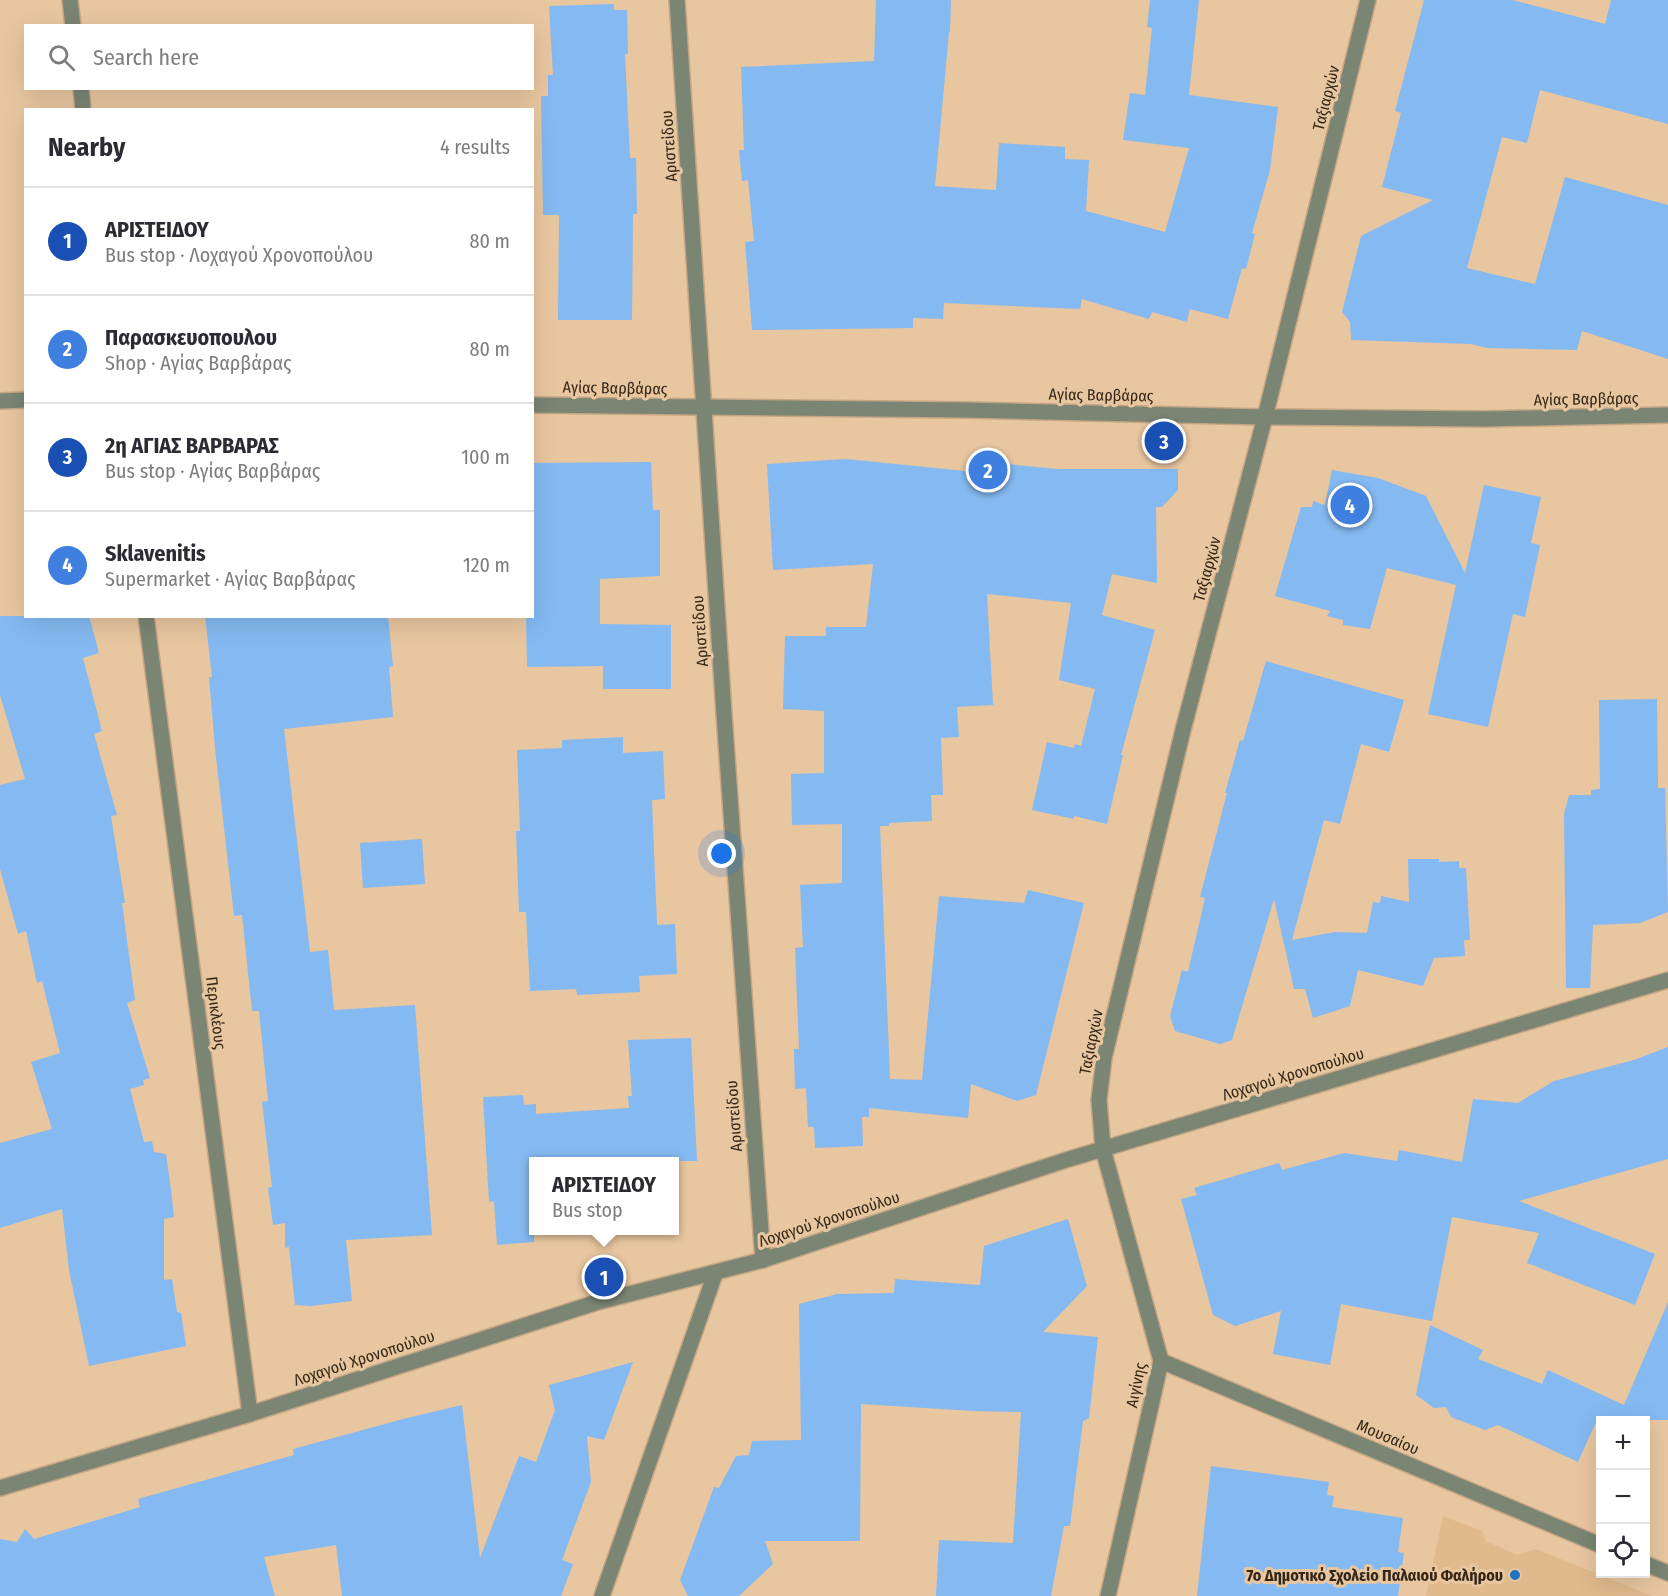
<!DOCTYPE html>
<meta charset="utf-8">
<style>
:root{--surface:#fff;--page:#f7f7f7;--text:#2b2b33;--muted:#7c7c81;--line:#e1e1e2;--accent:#1d74c2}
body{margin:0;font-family:"Fira Sans Condensed",sans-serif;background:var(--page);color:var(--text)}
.controls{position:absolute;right:18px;bottom:18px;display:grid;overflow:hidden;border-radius:0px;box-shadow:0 6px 24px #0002}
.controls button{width:54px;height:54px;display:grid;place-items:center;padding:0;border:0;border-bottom:2px solid var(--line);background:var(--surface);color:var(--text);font:30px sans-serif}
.you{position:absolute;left:722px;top:854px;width:21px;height:21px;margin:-15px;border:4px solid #fff;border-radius:50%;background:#1a73e8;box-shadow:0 0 0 9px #1a73e833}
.badge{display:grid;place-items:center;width:39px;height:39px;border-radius:50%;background:var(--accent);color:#fff;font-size:20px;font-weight:700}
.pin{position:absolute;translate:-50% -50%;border:3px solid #fff;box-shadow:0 2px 6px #0006}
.popup{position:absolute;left:529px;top:1157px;width:150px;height:78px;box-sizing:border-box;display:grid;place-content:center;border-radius:0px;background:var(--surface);filter:drop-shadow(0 2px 4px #0005);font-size:20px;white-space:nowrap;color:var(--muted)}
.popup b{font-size:22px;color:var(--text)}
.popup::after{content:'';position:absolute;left:50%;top:100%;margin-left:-12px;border:12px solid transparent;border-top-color:var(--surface)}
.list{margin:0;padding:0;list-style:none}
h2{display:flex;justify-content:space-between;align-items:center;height:78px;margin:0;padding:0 24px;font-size:26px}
h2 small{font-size:20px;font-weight:400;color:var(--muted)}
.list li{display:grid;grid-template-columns:39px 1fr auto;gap:18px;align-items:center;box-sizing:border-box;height:108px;padding:0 24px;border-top:2px solid var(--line)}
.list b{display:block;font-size:22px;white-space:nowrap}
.list p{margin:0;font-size:20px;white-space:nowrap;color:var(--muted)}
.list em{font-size:20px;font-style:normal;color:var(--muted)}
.icon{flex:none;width:33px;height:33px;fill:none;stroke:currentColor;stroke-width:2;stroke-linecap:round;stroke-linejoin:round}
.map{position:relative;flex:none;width:1668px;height:1596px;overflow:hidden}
.search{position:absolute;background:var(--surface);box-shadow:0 6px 24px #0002;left:24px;top:24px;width:510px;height:66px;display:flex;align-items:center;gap:15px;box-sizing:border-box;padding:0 21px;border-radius:0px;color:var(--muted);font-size:22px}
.panel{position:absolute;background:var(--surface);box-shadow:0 6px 24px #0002;left:24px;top:108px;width:510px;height:510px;border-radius:0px}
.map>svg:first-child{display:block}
.built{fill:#e0ba8d}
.building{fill:#84b9f1}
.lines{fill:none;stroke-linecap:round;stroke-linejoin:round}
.minor-casing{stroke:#c4a685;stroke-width:18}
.minor{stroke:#7b8573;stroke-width:15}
.poi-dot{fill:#1d74c2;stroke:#e8c6a0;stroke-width:2}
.labels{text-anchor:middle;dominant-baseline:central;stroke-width:6;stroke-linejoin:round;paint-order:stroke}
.street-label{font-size:16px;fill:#332617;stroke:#e8c6a0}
.poi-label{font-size:16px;font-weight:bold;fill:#332617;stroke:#e8c6a0;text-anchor:end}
</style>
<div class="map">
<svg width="1668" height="1596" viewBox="0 0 1668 1596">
<rect width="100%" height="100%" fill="#e8c6a0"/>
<path class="built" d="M 1443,1516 L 1482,1531 L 1486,1541 L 1517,1555 L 1536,1549 L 1652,1596 L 1426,1596 Z"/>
<g class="building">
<path d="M 876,0 L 951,0 L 950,32 L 949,32 L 935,186 L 996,190 L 999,143 L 1065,147 L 1065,159 L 1089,160 L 1086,211 L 1165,232 L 1189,148 L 1123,140 L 1130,93 L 1145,95 L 1152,28 L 1147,27 L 1150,0 L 1199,0 L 1189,95 L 1278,107 L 1270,170 L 1252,233 L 1255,234 L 1246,269 L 1242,268 L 1228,319 L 1190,309 L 1187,322 L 1152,312 L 1149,319 L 1082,299 L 1080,309 L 944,303 L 943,319 L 913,318 L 913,328 L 752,330 L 745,242 L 754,241 L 748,180 L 742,181 L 739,150 L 744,150 L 741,67 L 874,61 Z"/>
<path d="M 1424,0 L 1512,0 L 1605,24 L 1611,0 L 1668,0 L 1668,124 L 1540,90 L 1527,143 L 1502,137 L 1467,268 L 1535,284 L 1565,177 L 1668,205 L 1668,359 L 1582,331 L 1577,350 L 1487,348 L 1471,344 L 1351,340 L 1350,322 L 1342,312 L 1361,236 L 1433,200 L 1382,187 L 1401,113 L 1395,111 Z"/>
<path d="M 614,4 L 614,10 L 627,10 L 628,54 L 625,54 L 630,158 L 636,158 L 637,214 L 633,214 L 632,320 L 558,320 L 559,215 L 543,215 L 541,96 L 548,96 L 548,75 L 553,75 L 549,6 Z"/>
<path d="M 846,459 L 975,472 L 976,461 L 1058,469 L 1178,469 L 1178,490 L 1162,507 L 1156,507 L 1157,583 L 1112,574 L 1102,615 L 1155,630 L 1121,755 L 1123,755 L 1107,824 L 1074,816 L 1074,819 L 1032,810 L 1047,742 L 1074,748 L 1075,744 L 1081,746 L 1095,689 L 1059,680 L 1071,603 L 987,594 L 993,705 L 957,707 L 959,737 L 941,738 L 943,795 L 931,795 L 932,821 L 889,823 L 889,826 L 880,826 L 890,1079 L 922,1080 L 939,896 L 1024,903 L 1028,890 L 1084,903 L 1036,1095 L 1017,1101 L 971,1084 L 968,1118 L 869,1108 L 869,1117 L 862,1117 L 863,1146 L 815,1148 L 814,1127 L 808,1127 L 806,1088 L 795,1089 L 794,1049 L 799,1049 L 795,948 L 803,947 L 800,885 L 842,883 L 842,824 L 792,825 L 791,774 L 824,773 L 824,711 L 783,709 L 785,636 L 826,636 L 826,627 L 866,627 L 873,564 L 773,570 L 767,464 Z"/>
<path d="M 651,462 L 653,510 L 660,510 L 660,576 L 600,579 L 600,624 L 671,625 L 671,689 L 603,689 L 603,666 L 527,667 L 526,616 L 532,616 L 532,463 Z"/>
<path d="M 1332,470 L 1378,478 L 1426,496 L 1465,573 L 1484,485 L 1541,497 L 1531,543 L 1540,545 L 1525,617 L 1513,614 L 1488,727 L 1428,714 L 1456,585 L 1387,568 L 1370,629 L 1343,625 L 1343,620 L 1327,616 L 1330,611 L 1275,596 L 1301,507 L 1312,507 L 1313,501 L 1325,505 Z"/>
<path d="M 0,616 L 89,616 L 99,653 L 83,658 L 102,731 L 94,734 L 117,815 L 111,816 L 125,903 L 122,903 L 135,1000 L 127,1003 L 150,1078 L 143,1080 L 144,1085 L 130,1089 L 144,1142 L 152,1141 L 154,1152 L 166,1154 L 171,1190 L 174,1217 L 164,1219 L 164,1280 L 172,1279 L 177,1312 L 181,1313 L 186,1346 L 89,1366 L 69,1270 L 62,1209 L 0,1228 L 0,1143 L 52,1129 L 31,1062 L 60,1053 L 42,981 L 37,983 L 26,931 L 18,934 L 0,869 L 0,785 L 25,779 L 0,695 Z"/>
<path d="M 205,616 L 388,616 L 393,666 L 389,667 L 393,717 L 284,729 L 310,952 L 328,950 L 334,1010 L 415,1005 L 432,1235 L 346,1240 L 352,1301 L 311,1306 L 295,1305 L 289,1247 L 285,1248 L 285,1223 L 273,1225 L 268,1188 L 272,1187 L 262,1102 L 268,1101 L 259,1011 L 252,1011 L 242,915 L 234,916 L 215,748 L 209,677 L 212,677 Z"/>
<path d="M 1266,661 L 1404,700 L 1389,752 L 1361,744 L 1340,824 L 1324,820 L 1292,940 L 1335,932 L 1367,933 L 1373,902 L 1380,903 L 1381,896 L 1409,902 L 1408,859 L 1439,859 L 1439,862 L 1459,861 L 1459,868 L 1466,868 L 1470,940 L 1464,940 L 1465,956 L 1434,958 L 1423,986 L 1358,970 L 1350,1006 L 1313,1018 L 1305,989 L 1294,989 L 1274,899 L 1232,1040 L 1220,1044 L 1175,1031 L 1170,1016 L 1182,970 L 1188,972 L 1205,898 L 1200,897 L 1227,793 L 1225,793 L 1240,740 L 1243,741 Z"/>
<path d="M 1657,699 L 1658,788 L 1665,788 L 1668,912 L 1640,923 L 1593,925 L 1590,988 L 1566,988 L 1564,814 L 1569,795 L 1591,795 L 1591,790 L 1600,789 L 1599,700 Z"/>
<path d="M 623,737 L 623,753 L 663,751 L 665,799 L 652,800 L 657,925 L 675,924 L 677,974 L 639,976 L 640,992 L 577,995 L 576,989 L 530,991 L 526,912 L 519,912 L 516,831 L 520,831 L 517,750 L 562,748 L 562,740 Z"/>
<path d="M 422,839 L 425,884 L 363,888 L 360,843 Z"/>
<path d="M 691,1038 L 697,1161 L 534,1161 L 534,1242 L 497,1245 L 494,1201 L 489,1202 L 483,1097 L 523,1095 L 524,1105 L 536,1104 L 536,1114 L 629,1108 L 628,1096 L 632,1096 L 628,1040 Z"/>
<path d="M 1668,1047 L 1668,1159 L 1519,1201 L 1655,1254 L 1635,1305 L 1527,1263 L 1539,1233 L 1452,1217 L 1432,1321 L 1341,1304 L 1330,1365 L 1273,1354 L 1281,1311 L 1235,1326 L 1213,1315 L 1181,1199 L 1197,1195 L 1194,1188 L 1279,1163 L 1282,1170 L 1344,1153 L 1397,1161 L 1399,1150 L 1462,1162 L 1473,1099 L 1518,1103 L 1554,1081 L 1634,1060 Z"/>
<path d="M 1068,1219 L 1087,1286 L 1043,1332 L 1098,1337 L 1089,1418 L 1083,1421 L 1070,1526 L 1064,1526 L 1051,1596 L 936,1596 L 939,1540 L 1013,1543 L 1021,1412 L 974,1411 L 861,1404 L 860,1541 L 765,1541 L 773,1564 L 739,1596 L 688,1596 L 680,1580 L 714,1487 L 719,1488 L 736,1456 L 749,1455 L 752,1441 L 801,1440 L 799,1304 L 837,1294 L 894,1293 L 895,1279 L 980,1285 L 984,1246 Z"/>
<path d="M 1668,1302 L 1668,1420 L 1597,1420 L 1578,1462 L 1498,1425 L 1485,1430 L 1451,1417 L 1446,1407 L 1434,1408 L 1416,1395 L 1430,1325 L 1483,1350 L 1478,1359 L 1542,1384 L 1548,1370 L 1624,1405 Z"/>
<path d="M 633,1362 L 604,1440 L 587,1436 L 591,1482 L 562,1560 L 573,1564 L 561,1596 L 342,1596 L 336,1545 L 264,1557 L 275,1596 L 0,1596 L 0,1539 L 17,1542 L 25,1529 L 34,1539 L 140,1507 L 138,1499 L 294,1455 L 293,1449 L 407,1418 L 462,1405 L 480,1558 L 519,1456 L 536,1462 L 555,1410 L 549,1385 Z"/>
<path d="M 1211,1466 L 1329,1482 L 1327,1495 L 1334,1496 L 1332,1507 L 1403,1518 L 1398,1552 L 1404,1553 L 1398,1596 L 1197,1596 Z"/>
</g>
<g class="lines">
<defs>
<g id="minor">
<path d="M 70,0 L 73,26"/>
<path d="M 677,0 L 724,714 L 763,1260"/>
<path d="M 81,88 L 83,110"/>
<path d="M 0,401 L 26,400"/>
<path d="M 532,405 L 967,410 L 1265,417 L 1486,419 L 1668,415"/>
<path d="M 146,616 L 250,1414"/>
<path d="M 1161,1361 L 1600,1545"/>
<path d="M 0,1488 L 250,1414 L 598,1302 L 763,1260 L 1066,1160 L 1668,980"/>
<path d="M 1646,1564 L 1668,1573"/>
<path d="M 602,1596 L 715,1274"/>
<path d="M 1108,1596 L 1161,1361 L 1103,1149 L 1099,1100 L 1104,1058 L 1183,730 L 1265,417 L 1368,0"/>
</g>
</defs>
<use href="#minor" class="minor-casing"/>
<use href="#minor" class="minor"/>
</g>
<circle class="poi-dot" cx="1515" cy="1575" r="6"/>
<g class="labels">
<g class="street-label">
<text transform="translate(1326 98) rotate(-76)">Ταξιαρχών</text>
<text transform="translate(669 146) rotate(-94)">Αριστείδου</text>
<text transform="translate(615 388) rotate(1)">Αγίας Βαρβάρας</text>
<text transform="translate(1101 395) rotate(1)">Αγίας Βαρβάρας</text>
<text transform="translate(1586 399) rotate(-1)">Αγίας Βαρβάρας</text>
<text transform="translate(1207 569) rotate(-75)">Ταξιαρχών</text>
<text transform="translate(700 631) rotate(-94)">Αριστείδου</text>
<text transform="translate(216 1013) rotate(83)">Περικλέους</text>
<text transform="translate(1091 1042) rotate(-79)">Ταξιαρχών</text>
<text transform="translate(1293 1074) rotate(-17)">Λοχαγού Χρονοπούλου</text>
<text transform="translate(734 1116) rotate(-94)">Αριστείδου</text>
<text transform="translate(829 1219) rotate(-18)">Λοχαγού Χρονοπούλου</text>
<text transform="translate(364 1358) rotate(-18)">Λοχαγού Χρονοπούλου</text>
<text transform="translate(1136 1385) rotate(-78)">Αιγίνης</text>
<text transform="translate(1388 1437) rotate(23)">Μουσαίου</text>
</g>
<g class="poi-label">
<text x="1503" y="1575">7ο Δημοτικό Σχολείο Παλαιού Φαλήρου</text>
</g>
</g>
</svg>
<div class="controls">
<button>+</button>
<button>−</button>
<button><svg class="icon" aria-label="locate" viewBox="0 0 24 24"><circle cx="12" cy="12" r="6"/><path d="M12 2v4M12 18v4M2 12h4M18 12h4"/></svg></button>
</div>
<div class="you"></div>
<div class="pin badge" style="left:604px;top:1277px;background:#1a4fb4">1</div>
<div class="popup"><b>ΑΡΙΣΤΕΙΔΟΥ</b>Bus stop</div>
<div class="pin badge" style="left:988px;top:470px;background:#3f7fe0">2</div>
<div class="pin badge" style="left:1164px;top:441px;background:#1a4fb4">3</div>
<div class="pin badge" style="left:1350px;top:505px;background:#3f7fe0">4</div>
<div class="search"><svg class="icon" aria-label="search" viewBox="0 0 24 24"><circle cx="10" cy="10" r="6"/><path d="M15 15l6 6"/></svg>Search here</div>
<section class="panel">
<h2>Nearby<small>4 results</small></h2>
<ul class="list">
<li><span class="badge" style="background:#1a4fb4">1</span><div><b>ΑΡΙΣΤΕΙΔΟΥ</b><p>Bus stop · Λοχαγού Χρονοπούλου</p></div><em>80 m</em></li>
<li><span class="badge" style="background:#3f7fe0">2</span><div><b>Παρασκευοπουλου</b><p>Shop · Αγίας Βαρβάρας</p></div><em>80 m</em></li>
<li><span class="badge" style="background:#1a4fb4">3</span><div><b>2η ΑΓΙΑΣ ΒΑΡΒΑΡΑΣ</b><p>Bus stop · Αγίας Βαρβάρας</p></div><em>100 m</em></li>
<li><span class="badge" style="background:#3f7fe0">4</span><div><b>Sklavenitis</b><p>Supermarket · Αγίας Βαρβάρας</p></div><em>120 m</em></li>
</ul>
</section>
</div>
